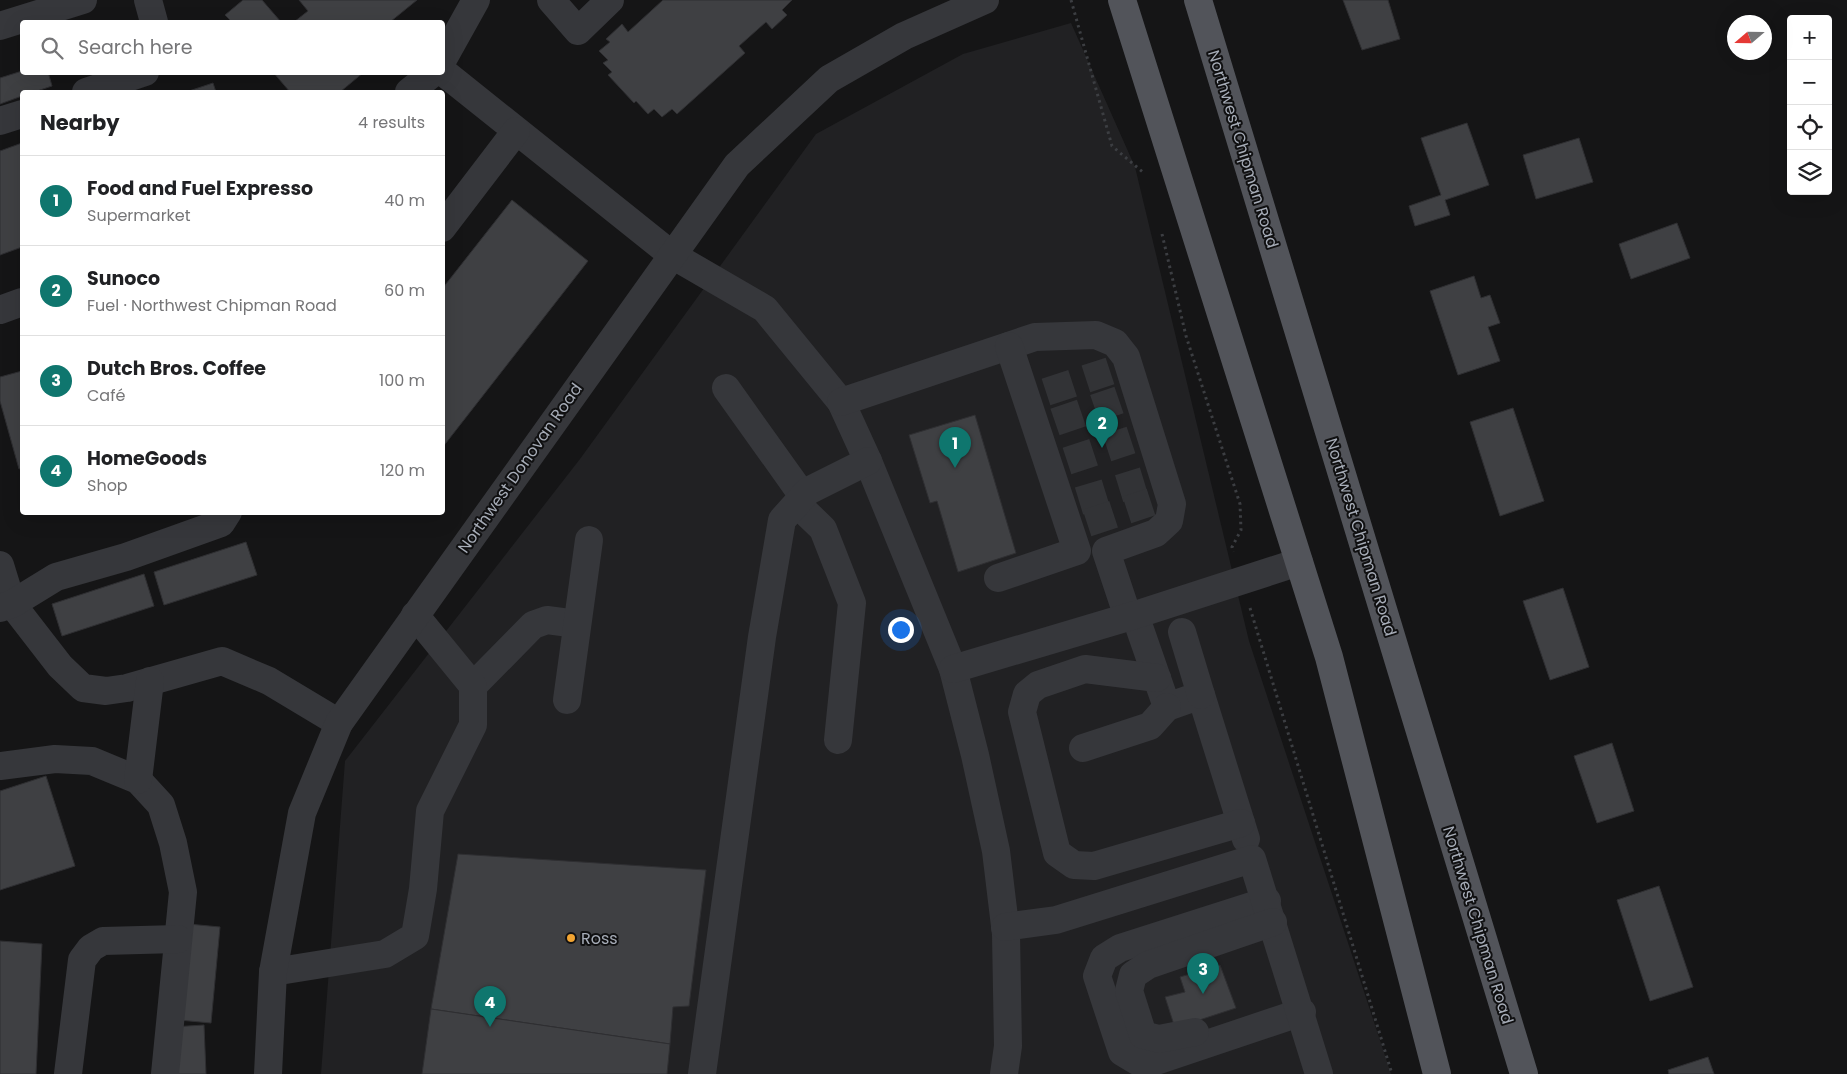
<!DOCTYPE html>
<meta charset="utf-8">
<style>
:root{--surface:#fff;--page:#f6f6f6;--text:#202124;--muted:#757577;--line:#e0e0e0;--accent:#0f766e}
body{margin:0;font-family:Poppins,sans-serif;background:var(--page);color:var(--text)}
.controls{position:absolute;right:15px;top:15px;display:grid;overflow:hidden;border-radius:5px;box-shadow:0 5px 20px #0002}
.controls button{width:45px;height:45px;display:grid;place-items:center;padding:0;border:0;border-bottom:1px solid var(--line);background:var(--surface);color:var(--text);font:25px sans-serif}
.compass{position:absolute;left:1727px;top:15px;width:45px;height:45px;border-radius:50%;background:var(--surface);box-shadow:0 5px 20px #0002;rotate:250deg}
.you{position:absolute;left:900px;top:629px;width:18px;height:18px;margin:-12px;border:4px solid #fff;border-radius:50%;background:#1a73e8;box-shadow:0 0 0 8px #1a73e833}
.badge{display:grid;place-items:center;width:32px;height:32px;border-radius:50%;background:var(--accent);color:#fff;font-size:16px;font-weight:700}
.pin{position:absolute;translate:-50% -41px;filter:drop-shadow(0 1px 2px #0008)}
.pin::after{content:'';position:absolute;top:26px;width:18px;height:15px;background:inherit;clip-path:polygon(0 0,100% 0,50% 100%)}
.list{margin:0;padding:0;list-style:none}
h2{display:flex;justify-content:space-between;align-items:center;height:65px;margin:0;padding:0 20px;font-size:21px}
h2 small{font-size:16px;font-weight:400;color:var(--muted)}
.list li{display:grid;grid-template-columns:32px 1fr auto;gap:15px;align-items:center;box-sizing:border-box;height:90px;padding:0 20px;border-top:1px solid var(--line)}
.list b{display:block;font-size:19px;white-space:nowrap}
.list p{margin:0;font-size:16px;white-space:nowrap;color:var(--muted)}
.list em{font-size:16px;font-style:normal;color:var(--muted)}
.icon{flex:none;width:28px;height:28px;fill:none;stroke:currentColor;stroke-width:2;stroke-linecap:round;stroke-linejoin:round}
.map{position:relative;flex:none;width:1847px;height:1074px;overflow:hidden}
.search{position:absolute;background:var(--surface);box-shadow:0 5px 20px #0002;left:20px;top:20px;width:425px;height:55px;display:flex;align-items:center;gap:12px;box-sizing:border-box;padding:0 18px;border-radius:5px;color:var(--muted);font-size:19px}
.panel{position:absolute;background:var(--surface);box-shadow:0 5px 20px #0002;left:20px;top:90px;width:425px;height:425px;border-radius:5px}
.map>svg:first-child{display:block}
.built{fill:#212123}
.building{fill:#3f4043;stroke:#2f2f32}
.lines{fill:none;stroke-linecap:round;stroke-linejoin:round}
.minor-tunnel{stroke:#323336;stroke-width:28;stroke-dasharray:28 14;stroke-linecap:butt}
.path{stroke:#3c3e42;stroke-width:3;stroke-dasharray:2.5 4;stroke-linecap:butt}
.minor{stroke:#36373b;stroke-width:28}
.major{stroke:#52545a;stroke-width:28}
.poi-dot{fill:#f1a432;stroke:#101011;stroke-width:2}
.labels{text-anchor:middle;dominant-baseline:central;stroke-width:4;stroke-linejoin:round;paint-order:stroke}
.street-label{font-size:16px;fill:#a6acb7;stroke:#101011}
.poi-label{font-size:16px;fill:#a6acb7;stroke:#101011;text-anchor:start}
</style>
<div class="map">
<svg width="1847" height="1074" viewBox="0 0 1847 1074">
<rect width="100%" height="100%" fill="#151516"/>
<path class="built" d="M 1071,23 L 1135,167 L 1249,641 L 1391,1074 L 321,1074 L 345,761 L 580,459 L 816,134 L 963,54 Z"/>
<g class="building">
<path d="M 243,0 L 262,0 L 281,22 L 232,22 L 225,15 Z"/>
<path d="M 299,0 L 417,0 L 390,22 L 294,22 L 308,11 Z"/>
<path d="M 663,0 L 792,0 L 782,10 L 787,15 L 772,29 L 766,22 L 739,46 L 745,53 L 677,114 L 672,109 L 662,117 L 654,109 L 648,114 L 636,101 L 634,103 L 608,75 L 612,72 L 603,63 L 608,60 L 599,51 L 610,42 L 606,39 L 622,24 L 628,32 Z"/>
<path d="M 1343,0 L 1388,0 L 1400,39 L 1362,50 Z"/>
<path d="M 22,71 L 22,72 L 48,72 L 52,86 L 34,92 L 22,92 L 22,96 L 0,104 L 0,78 Z"/>
<path d="M 273,72 L 364,72 L 340,92 L 290,92 Z"/>
<path d="M 213,83 L 216,92 L 186,92 Z"/>
<path d="M 1467,123 L 1489,185 L 1445,200 L 1450,215 L 1415,226 L 1409,206 L 1441,195 L 1421,138 Z"/>
<path d="M 1579,138 L 1593,182 L 1536,199 L 1523,155 Z"/>
<path d="M 22,143 L 22,247 L 0,255 L 0,151 Z"/>
<path d="M 512,200 L 588,261 L 442,448 L 442,289 Z"/>
<path d="M 1677,223 L 1690,258 L 1631,279 L 1619,244 Z"/>
<path d="M 1474,276 L 1481,298 L 1490,295 L 1500,323 L 1488,327 L 1500,361 L 1458,375 L 1430,291 Z"/>
<path d="M 22,371 L 22,468 L 19,469 L 0,401 L 0,377 Z"/>
<path d="M 1513,408 L 1544,501 L 1500,516 L 1470,422 Z"/>
<path d="M 975,415 L 1016,553 L 958,572 L 937,501 L 930,503 L 909,435 Z"/>
<path d="M 246,542 L 257,575 L 164,605 L 154,572 Z"/>
<path d="M 144,574 L 154,606 L 62,636 L 52,604 Z"/>
<path d="M 1563,588 L 1589,667 L 1550,680 L 1523,601 Z"/>
<path d="M 1612,743 L 1634,811 L 1597,823 L 1574,756 Z"/>
<path d="M 46,776 L 75,866 L 0,890 L 0,791 Z"/>
<path d="M 458,854 L 706,870 L 689,1006 L 673,1007 L 670,1044 L 431,1009 Z"/>
<path d="M 1659,886 L 1693,987 L 1650,1001 L 1617,900 Z"/>
<path d="M 188,924 L 220,927 L 211,1023 L 179,1020 Z"/>
<path d="M 0,941 L 42,944 L 36,1074 L 0,1074 Z"/>
<path d="M 1220,965 L 1236,1008 L 1175,1028 L 1165,997 L 1185,992 L 1180,977 Z"/>
<path d="M 431,1009 L 670,1044 L 667,1074 L 422,1074 Z"/>
<path d="M 204,1025 L 206,1074 L 174,1074 L 172,1027 Z"/>
<path d="M 1708,1057 L 1714,1074 L 1669,1074 L 1668,1070 Z"/>
</g>
<g class="lines">
<g class="minor-tunnel">
<path d="M 1046,392 L 1110,371"/>
<path d="M 1055,422 L 1119,400"/>
<path d="M 1067,461 L 1131,440"/>
<path d="M 1079,501 L 1144,481"/>
<path d="M 1087,523 L 1151,502"/>
</g>
<g class="path">
<path d="M 1071,0 L 1112,146 L 1145,174"/>
<path d="M 1162,234 L 1186,336 L 1240,504 L 1241,530 L 1232,547 L 1233,552"/>
<path d="M 1250,608 L 1392,1074"/>
</g>
<g class="minor">
<path d="M 148,0 L 154,22"/>
<path d="M 551,0 L 578,31 L 610,0"/>
<path d="M 0,26 L 83,0"/>
<path d="M 442,61 L 476,0"/>
<path d="M 442,71 L 672,255 L 765,309 L 841,402 L 868,461 L 953,669 L 975,755 L 996,851 L 1006,934 L 1008,1046 L 1004,1074"/>
<path d="M 86,92 L 145,72"/>
<path d="M 409,92 L 434,72"/>
<path d="M 0,121 L 22,114"/>
<path d="M 442,228 L 516,131"/>
<path d="M 0,310 L 22,302"/>
<path d="M 726,388 L 803,496"/>
<path d="M 841,402 L 1035,337 L 1096,335 L 1115,343 L 1126,357 L 1172,504 L 1169,521 L 1156,533 L 1106,551 L 1128,617"/>
<path d="M 797,504 L 823,529 L 852,603 L 838,740"/>
<path d="M 0,565 L 12,604 L 60,666 L 83,688 L 106,691 L 127,688 L 222,661 L 269,681 L 339,723"/>
<path d="M 998,578 L 1077,551 L 1009,346"/>
<path d="M 0,608 L 12,604 L 56,577 L 126,557 L 221,523 L 228,512"/>
<path d="M 1135,615 L 1167,707 L 1201,695 L 1246,839"/>
<path d="M 1182,632 L 1201,695"/>
<path d="M 953,669 L 1135,615 L 1299,562"/>
<path d="M 1157,678 L 1085,669 L 1038,685 L 1027,694 L 1022,712 L 1057,853 L 1074,865 L 1094,866 L 1241,823"/>
<path d="M 473,686 L 533,625 L 547,620 L 577,624"/>
<path d="M 567,700 L 589,540"/>
<path d="M 1083,748 L 1150,726 L 1167,707"/>
<path d="M 0,766 L 55,759 L 92,761 L 138,780 L 161,805 L 173,843 L 183,892 L 165,1074"/>
<path d="M 138,780 L 150,681"/>
<path d="M 1267,901 L 1120,948 L 1104,958 L 1097,976 L 1122,1052 L 1137,1061 L 1156,1061 L 1302,1012"/>
<path d="M 1005,927 L 1056,920 L 1252,859 L 1319,1074"/>
<path d="M 273,972 L 385,954 L 415,936 L 423,889 L 430,811 L 473,725 L 473,686 L 415,615"/>
<path d="M 1195,1032 L 1159,1039 L 1143,1035 L 1129,991 L 1133,975 L 1148,965 L 1273,922"/>
<path d="M 68,1074 L 82,960 L 91,948 L 103,941 L 178,939"/>
<path d="M 268,1074 L 273,972 L 302,813 L 339,723 L 737,165 L 829,79 L 904,36 L 985,0"/>
<path d="M 702,1074 L 762,637 L 782,520 L 808,491 L 868,461"/>
</g>
<g class="major">
<path d="M 1122,0 L 1329,657 L 1437,1074"/>
<path d="M 1198,0 L 1524,1074"/>
</g>
</g>
<circle class="poi-dot" cx="571" cy="938" r="5"/>
<g class="labels">
<g class="street-label">
<text transform="translate(1243 149) rotate(73)">Northwest Chipman Road</text>
<text transform="translate(520 468) rotate(-55)">Northwest Donovan Road</text>
<text transform="translate(1361 537) rotate(73)">Northwest Chipman Road</text>
<text transform="translate(1478 925) rotate(73)">Northwest Chipman Road</text>
</g>
<g class="poi-label">
<text x="581" y="938">Ross</text>
</g>
</g>
</svg>
<div class="controls">
<button>+</button>
<button>−</button>
<button><svg class="icon" aria-label="locate" viewBox="0 0 24 24"><circle cx="12" cy="12" r="6"/><path d="M12 2v4M12 18v4M2 12h4M18 12h4"/></svg></button>
<button><svg class="icon" aria-label="layers" viewBox="0 0 24 24"><path d="M12 4l9 5-9 5-9-5zM3 14l9 5 9-5"/></svg></button>
</div>
<svg class="compass" viewBox="-18 -18 36 36"><path d="M0-13l5 13h-10z" fill="#e53935"/><path d="M0 13l5-13h-10z" fill="#757577"/></svg>
<div class="you"></div>
<div class="pin badge" style="left:955px;top:468px">1</div>
<div class="pin badge" style="left:1102px;top:448px">2</div>
<div class="pin badge" style="left:1203px;top:994px">3</div>
<div class="pin badge" style="left:490px;top:1027px">4</div>
<div class="search"><svg class="icon" aria-label="search" viewBox="0 0 24 24"><circle cx="10" cy="10" r="6"/><path d="M15 15l6 6"/></svg>Search here</div>
<section class="panel">
<h2>Nearby<small>4 results</small></h2>
<ul class="list">
<li><span class="badge">1</span><div><b>Food and Fuel Expresso</b><p>Supermarket</p></div><em>40 m</em></li>
<li><span class="badge">2</span><div><b>Sunoco</b><p>Fuel · Northwest Chipman Road</p></div><em>60 m</em></li>
<li><span class="badge">3</span><div><b>Dutch Bros. Coffee</b><p>Café</p></div><em>100 m</em></li>
<li><span class="badge">4</span><div><b>HomeGoods</b><p>Shop</p></div><em>120 m</em></li>
</ul>
</section>
</div>
